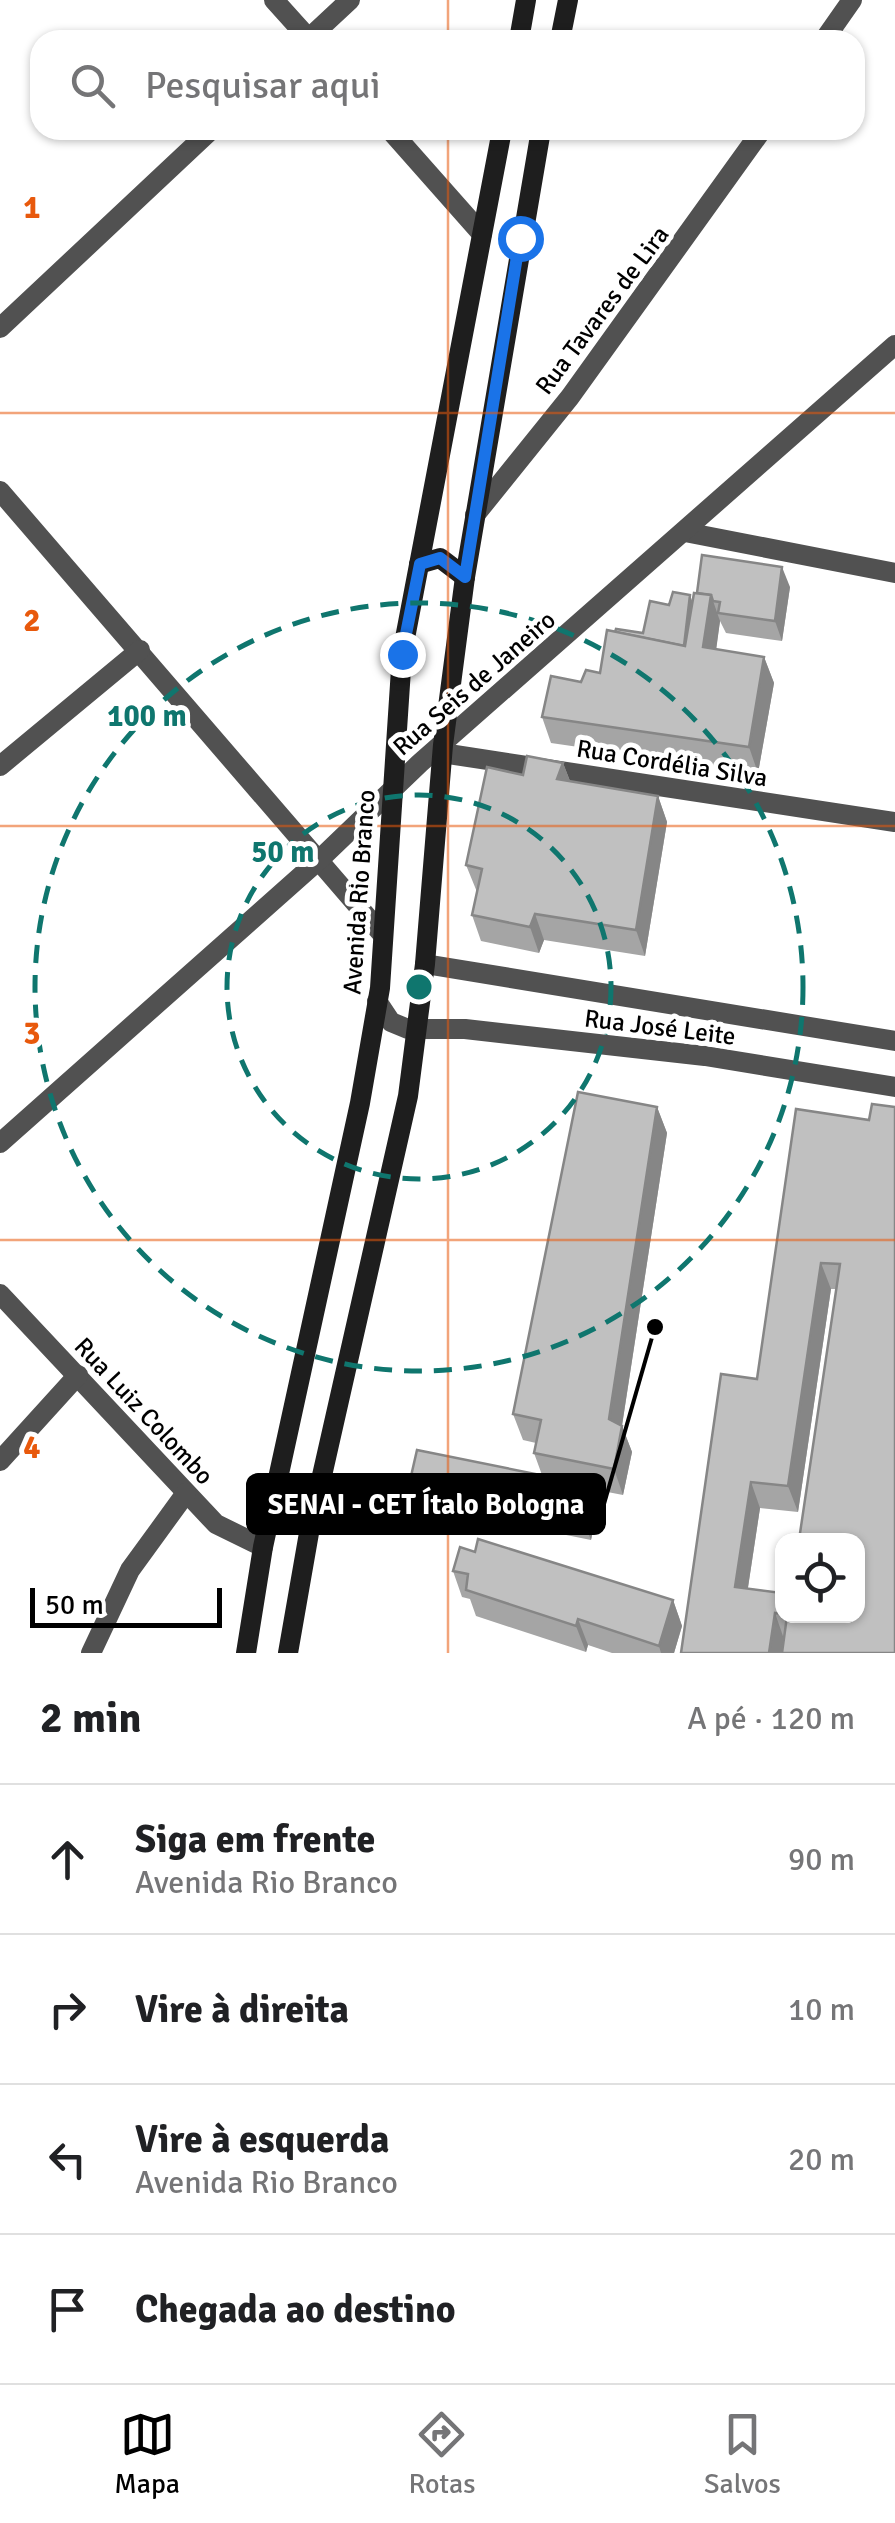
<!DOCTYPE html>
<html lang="pt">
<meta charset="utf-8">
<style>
:root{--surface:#fff;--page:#f2f2f2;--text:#202124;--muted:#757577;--line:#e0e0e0;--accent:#000}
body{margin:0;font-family:Signika,sans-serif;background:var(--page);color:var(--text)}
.controls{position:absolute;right:30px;bottom:30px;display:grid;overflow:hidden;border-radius:20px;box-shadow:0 2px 8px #0004}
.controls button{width:90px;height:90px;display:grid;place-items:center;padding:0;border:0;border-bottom:2px solid var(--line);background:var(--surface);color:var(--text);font:50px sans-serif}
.scale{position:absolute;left:30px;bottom:25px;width:192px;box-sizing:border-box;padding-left:10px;border:5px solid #000;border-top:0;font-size:28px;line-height:35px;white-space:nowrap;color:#000;-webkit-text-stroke:8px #fff;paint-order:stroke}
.stop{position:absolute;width:30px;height:30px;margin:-22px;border:8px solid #1a73e8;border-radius:50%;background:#fff}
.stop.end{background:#1a73e8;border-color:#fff;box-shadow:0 2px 10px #0008}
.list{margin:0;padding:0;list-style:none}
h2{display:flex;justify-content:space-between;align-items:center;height:130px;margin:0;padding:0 40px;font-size:42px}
h2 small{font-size:32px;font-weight:400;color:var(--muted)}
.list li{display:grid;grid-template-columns:65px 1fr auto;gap:30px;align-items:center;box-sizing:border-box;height:150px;padding:0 40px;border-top:2px solid var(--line)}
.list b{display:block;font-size:38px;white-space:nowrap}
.list p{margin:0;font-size:32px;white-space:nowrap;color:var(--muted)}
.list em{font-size:32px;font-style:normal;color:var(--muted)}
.icon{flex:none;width:55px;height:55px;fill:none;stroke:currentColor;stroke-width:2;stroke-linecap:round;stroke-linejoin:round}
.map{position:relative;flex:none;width:895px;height:1653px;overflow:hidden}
.search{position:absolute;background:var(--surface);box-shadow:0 2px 8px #0004;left:30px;right:30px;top:30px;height:110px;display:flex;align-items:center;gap:25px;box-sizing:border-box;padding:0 35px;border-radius:30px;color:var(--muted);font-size:38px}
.sheet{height:730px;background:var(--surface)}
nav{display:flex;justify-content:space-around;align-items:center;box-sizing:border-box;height:140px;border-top:2px solid var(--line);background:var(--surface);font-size:28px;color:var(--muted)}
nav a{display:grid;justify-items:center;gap:5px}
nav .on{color:var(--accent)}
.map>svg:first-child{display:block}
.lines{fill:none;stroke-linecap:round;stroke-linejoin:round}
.street{stroke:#515151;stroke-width:20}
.secondary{stroke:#1e1e1e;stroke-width:20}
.wall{fill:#a5a5a5;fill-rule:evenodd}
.shaded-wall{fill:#868686}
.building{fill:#c0c0c0;stroke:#868686;stroke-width:2.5}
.route{stroke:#1a73e8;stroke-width:12}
.grid{fill:none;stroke:#e8590c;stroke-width:2.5;stroke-opacity:0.55}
.ring{fill:none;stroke:#0f766e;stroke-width:5;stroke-dasharray:18 12}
.labels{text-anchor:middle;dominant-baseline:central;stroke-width:10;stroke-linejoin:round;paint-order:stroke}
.street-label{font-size:25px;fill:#000;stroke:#fff}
.grid-label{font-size:32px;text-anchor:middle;font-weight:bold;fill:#e8590c;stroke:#fff;stroke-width:10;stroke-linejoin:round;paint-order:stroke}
.centre{fill:#0f766e;stroke:#fff;stroke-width:5}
.ring-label{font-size:30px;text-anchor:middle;font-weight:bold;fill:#0f766e;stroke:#fff;stroke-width:10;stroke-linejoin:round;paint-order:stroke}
.leader{fill:none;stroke:#000;stroke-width:4}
.callout-dot{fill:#000;stroke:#fff;stroke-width:4}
.callout{fill:#000;stroke:#000;stroke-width:4}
.callout-label{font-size:28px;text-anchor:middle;font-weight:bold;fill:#fff}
</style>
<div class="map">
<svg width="895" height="1653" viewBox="0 0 895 1653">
<rect width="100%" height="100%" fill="#fff"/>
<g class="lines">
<g class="street">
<path d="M 274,0 L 310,40"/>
<path d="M 307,40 L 350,0"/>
<path d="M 824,40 L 852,0"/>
<path d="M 390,130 L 482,234"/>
<path d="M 0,328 L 211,130"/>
<path d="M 0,491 L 382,934"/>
<path d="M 475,515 L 570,397 L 762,130"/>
<path d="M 685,532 L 895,573"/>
<path d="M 442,753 L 895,822"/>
<path d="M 0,766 L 140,650"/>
<path d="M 425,964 L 895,1041"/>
<path d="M 377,1001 L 391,1022 L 408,1029 L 465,1029 L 705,1056 L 895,1087"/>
<path d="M 0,1143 L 320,859 L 420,763 L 895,345"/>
<path d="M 0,1294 L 216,1524 L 263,1547"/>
<path d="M 0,1461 L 78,1375"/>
<path d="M 91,1653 L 130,1570 L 186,1493"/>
</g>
<g class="secondary">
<path d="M 519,40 L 526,0"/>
<path d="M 560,40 L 568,0"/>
<path d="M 419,564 L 440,558 L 465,577"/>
<path d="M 246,1653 L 263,1547 L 360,1103 L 380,988 L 402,654 L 502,130"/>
<path d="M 288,1653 L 309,1533 L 408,1096 L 425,964 L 443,745 L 465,577 L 541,130"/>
</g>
</g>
<g class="wall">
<path d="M 790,587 L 782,641 L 726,633 L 720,621 L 716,649 L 764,657 L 774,683 L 758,773 L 551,743 L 542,717 L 581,682 L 600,673 L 615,632 L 643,633 L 669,605 Z"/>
<path d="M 563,763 L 570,781 L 658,796 L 667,822 L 645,956 L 544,940 L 539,953 L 481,941 L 472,915 L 477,892 L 466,865 L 523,775 Z"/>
<path d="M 657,1107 L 667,1133 L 622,1426 L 632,1452 L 623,1495 L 592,1489 L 598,1506 L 591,1540 L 417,1505 L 409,1485 L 542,1475 L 534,1453 L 536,1443 L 523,1440 L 513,1414 Z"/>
<path d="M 869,1120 L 895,1653 L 681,1653 L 757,1379 ZM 831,1289 L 837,1289 L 858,1616 L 782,1616 L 782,1593 L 748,1588 L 760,1508 L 798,1512 Z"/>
<path d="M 475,1552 L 673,1600 L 682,1626 L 674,1653 L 612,1653 L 588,1645 L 586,1652 L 476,1616 L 470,1599 L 462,1597 L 453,1571 Z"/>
</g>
<g class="shaded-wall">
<path d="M 782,567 L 790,587 L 782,641 L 775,621 Z"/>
<path d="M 690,595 L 695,609 L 682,657 Z"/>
<path d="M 711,595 L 720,621 L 713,673 L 703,647 Z"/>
<path d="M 764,657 L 774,683 L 758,773 L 749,747 Z"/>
<path d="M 563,763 L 573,789 L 557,779 Z"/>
<path d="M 658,796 L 667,822 L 645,956 L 636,930 Z"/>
<path d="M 535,914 L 544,940 L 539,953 L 530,927 Z"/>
<path d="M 657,1107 L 667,1133 L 620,1438 L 622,1426 L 632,1452 L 623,1495 L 614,1469 L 609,1419 Z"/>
<path d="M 821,1263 L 831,1289 L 798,1512 L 788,1486 Z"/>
<path d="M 751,1482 L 760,1508 L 744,1613 L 735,1587 Z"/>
<path d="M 590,1485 L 598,1506 L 591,1540 L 583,1520 Z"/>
<path d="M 673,1600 L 682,1626 L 674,1653 L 661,1653 L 659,1646 Z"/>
<path d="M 775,1613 L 784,1639 L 782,1653 L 769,1653 Z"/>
<path d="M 578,1619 L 588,1645 L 586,1652 L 576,1626 Z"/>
</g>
<g class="building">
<path d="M 702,555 L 782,567 L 775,621 L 718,613 L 720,602 L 713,601 L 711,595 L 697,593 Z"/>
<path d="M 673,592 L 690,595 L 684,646 L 615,632 L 616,629 L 643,633 L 650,601 L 669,605 Z"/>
<path d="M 694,593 L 711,595 L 703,647 L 764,657 L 749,747 L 542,717 L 551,676 L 581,682 L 586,670 L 600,673 L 607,630 L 685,646 Z"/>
<path d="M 527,756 L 563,763 L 557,779 L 658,796 L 636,930 L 535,914 L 530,927 L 472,915 L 482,869 L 466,865 L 487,767 L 523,775 Z"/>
<path d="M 578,1092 L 657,1107 L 609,1419 L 622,1426 L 614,1469 L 534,1453 L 541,1420 L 513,1414 Z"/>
<path d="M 872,1104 L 895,1107 L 895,1653 L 782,1653 L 787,1616 L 858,1616 L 858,1540 L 799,1540 L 840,1264 L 821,1263 L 788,1486 L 751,1482 L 735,1587 L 782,1593 L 782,1614 L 775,1613 L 769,1653 L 681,1653 L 721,1374 L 757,1379 L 796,1109 L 869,1120 Z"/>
<path d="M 417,1450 L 590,1485 L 583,1520 L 409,1485 Z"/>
<path d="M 478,1539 L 673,1600 L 659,1646 L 578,1619 L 576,1626 L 466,1590 L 468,1574 L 453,1571 L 460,1547 L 475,1552 Z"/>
</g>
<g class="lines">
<path class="route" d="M 402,654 L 420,564 L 440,558 L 465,577 L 520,238"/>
</g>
<path class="grid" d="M 448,0 L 448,40M 448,130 L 448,1653M 0,413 L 895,413M 0,826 L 895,826M 0,1240 L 895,1240"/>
<g class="ring">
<circle cx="419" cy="987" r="192"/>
<circle cx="419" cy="987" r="384"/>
</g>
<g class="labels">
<g class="street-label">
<text transform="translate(602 310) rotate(-53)">Rua Tavares de Lira</text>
<text transform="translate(474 683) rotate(-41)">Rua Seis de Janeiro</text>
<text transform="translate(672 763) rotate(9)">Rua Cordélia Silva</text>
<text transform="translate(359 892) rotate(-86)">Avenida Rio Branco</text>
<text transform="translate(660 1027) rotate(7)">Rua José Leite</text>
<text transform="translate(144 1411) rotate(47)">Rua Luiz Colombo</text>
</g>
</g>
<g class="grid-label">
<text x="32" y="218">1</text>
<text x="32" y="631">2</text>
<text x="32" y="1044">3</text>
<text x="32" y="1458">4</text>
</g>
<circle cx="419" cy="987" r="15" class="centre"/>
<g class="ring-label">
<text x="147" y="726">100 m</text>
<text x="283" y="862">50 m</text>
</g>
<path class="leader" d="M655 1327L604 1504"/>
<circle class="callout-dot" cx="655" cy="1327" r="10"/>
<rect class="callout" x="248" y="1475" width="356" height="58" rx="10"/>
<g class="callout-label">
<text x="426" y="1514">SENAI - CET Ítalo Bologna</text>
</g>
</svg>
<div class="controls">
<button><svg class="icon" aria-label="locate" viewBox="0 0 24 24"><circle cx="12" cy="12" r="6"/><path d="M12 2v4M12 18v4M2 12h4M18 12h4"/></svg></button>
</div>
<div class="scale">50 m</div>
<div class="stop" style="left:520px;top:238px"></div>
<div class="stop end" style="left:402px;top:654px"></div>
<div class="search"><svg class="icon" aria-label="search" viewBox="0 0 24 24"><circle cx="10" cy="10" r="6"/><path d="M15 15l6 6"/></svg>Pesquisar aqui</div>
</div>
<section class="sheet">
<h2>2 min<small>A pé · 120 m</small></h2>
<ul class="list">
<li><svg class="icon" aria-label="ahead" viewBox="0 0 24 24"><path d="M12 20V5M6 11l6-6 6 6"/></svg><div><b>Siga em frente</b><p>Avenida Rio Branco</p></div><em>90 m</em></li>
<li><svg class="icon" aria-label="right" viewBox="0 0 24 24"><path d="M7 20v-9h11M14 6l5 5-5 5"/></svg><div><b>Vire à direita</b></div><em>10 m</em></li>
<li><svg class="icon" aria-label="left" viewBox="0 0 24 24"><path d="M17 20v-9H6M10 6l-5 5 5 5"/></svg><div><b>Vire à esquerda</b><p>Avenida Rio Branco</p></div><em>20 m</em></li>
<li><svg class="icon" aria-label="arrive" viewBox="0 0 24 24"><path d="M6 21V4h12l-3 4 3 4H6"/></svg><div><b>Chegada ao destino</b></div></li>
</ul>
</section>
<nav>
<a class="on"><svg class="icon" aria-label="map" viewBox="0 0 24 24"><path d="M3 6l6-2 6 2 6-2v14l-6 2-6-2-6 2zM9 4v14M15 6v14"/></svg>Mapa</a>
<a><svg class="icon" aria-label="directions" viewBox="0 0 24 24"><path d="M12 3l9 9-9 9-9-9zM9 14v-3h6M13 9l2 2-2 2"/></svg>Rotas</a>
<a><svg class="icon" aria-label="saved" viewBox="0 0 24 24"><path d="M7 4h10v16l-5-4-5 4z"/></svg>Salvos</a>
</nav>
